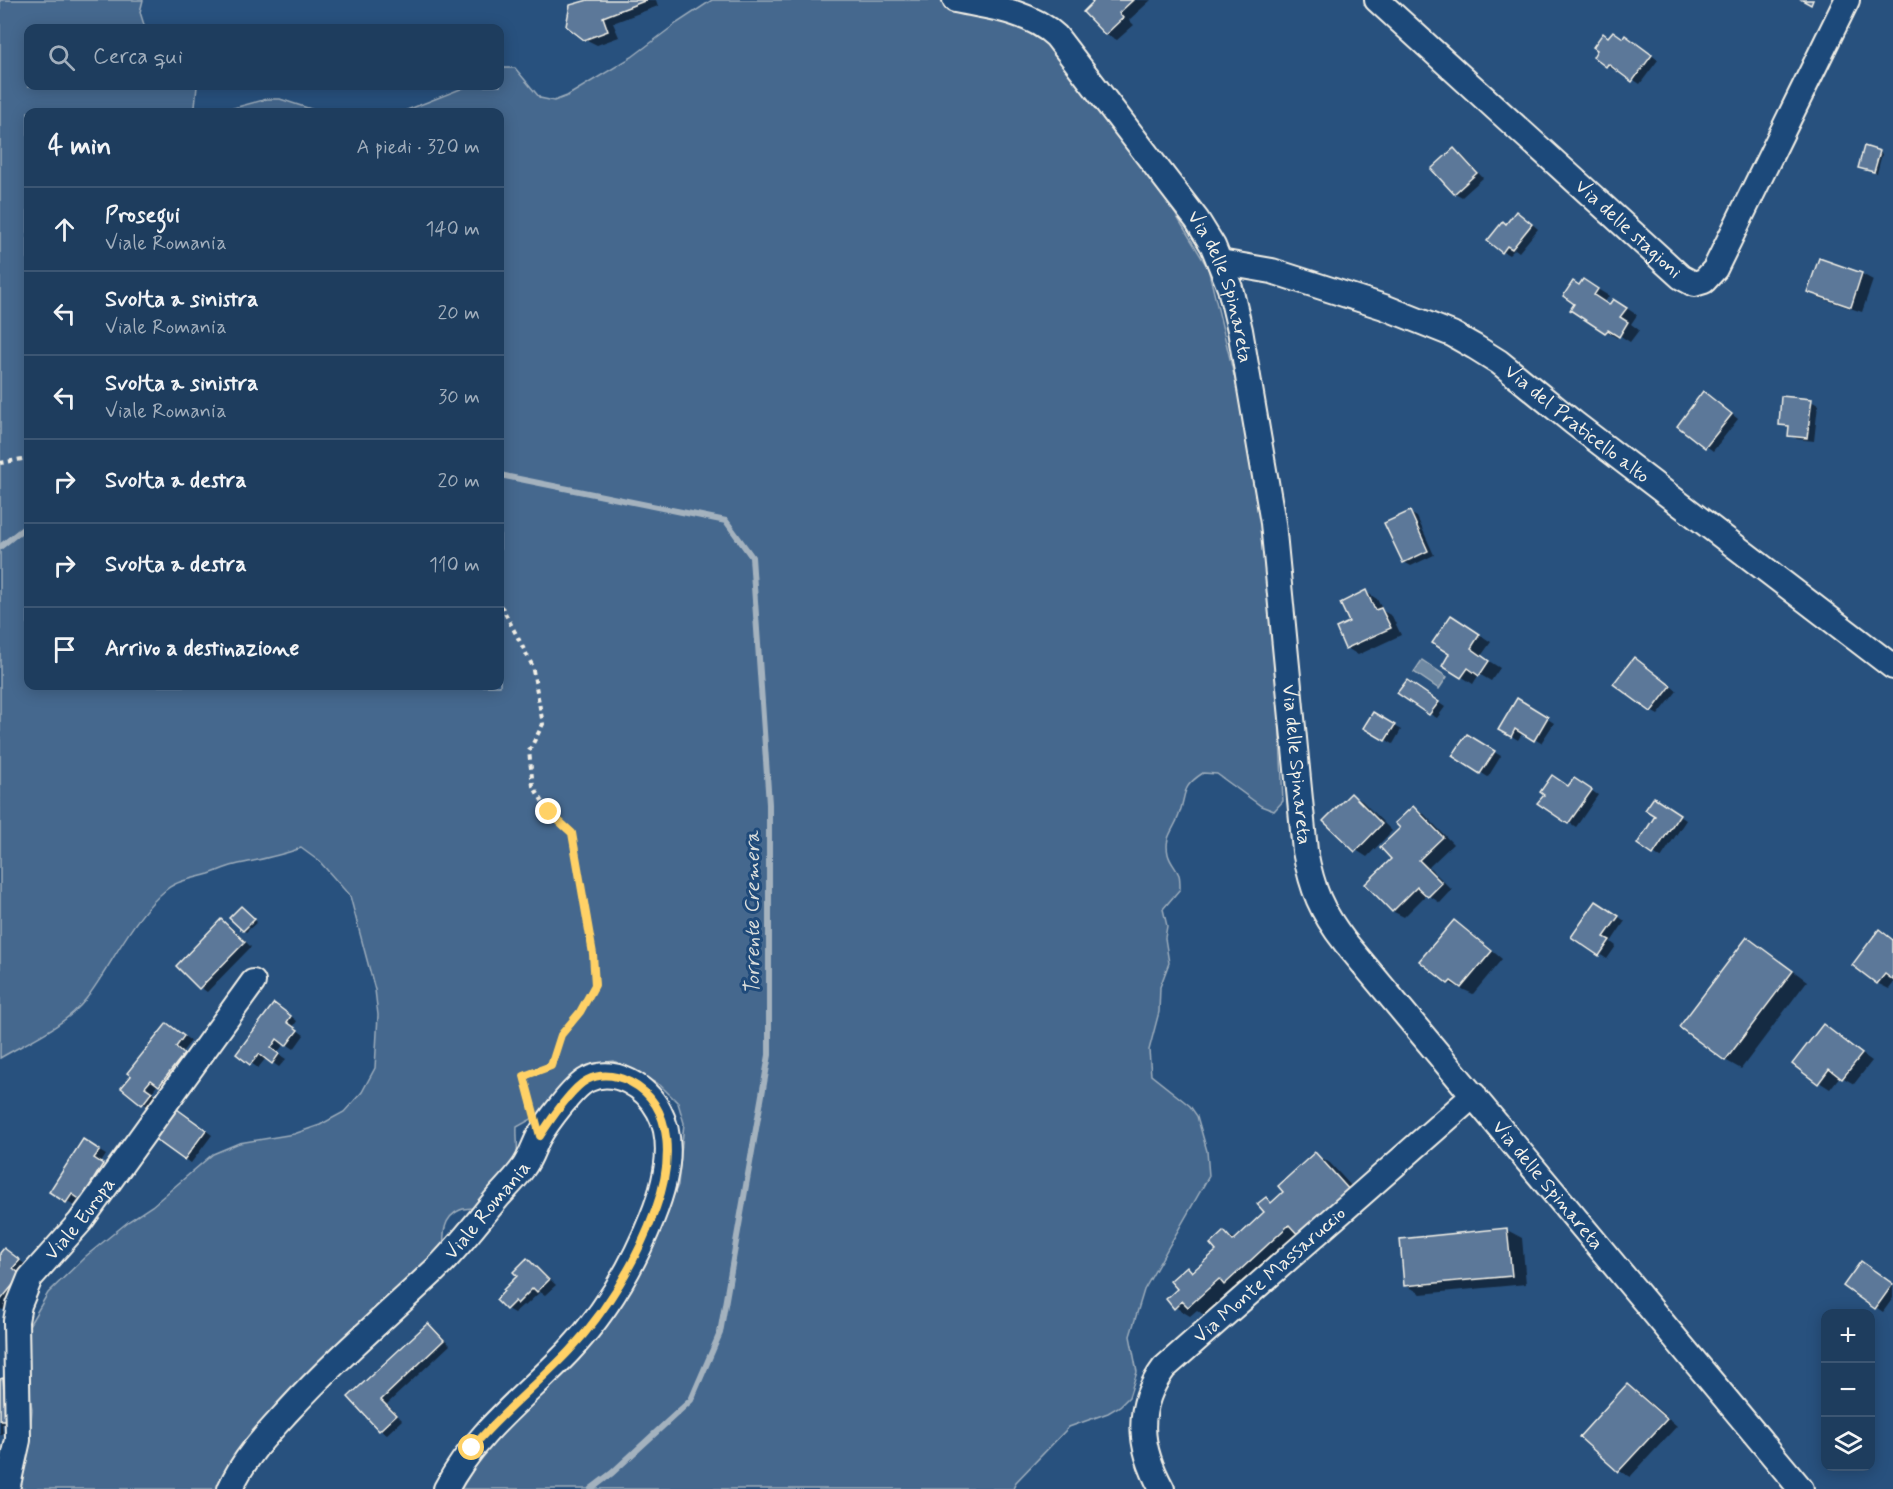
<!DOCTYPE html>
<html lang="it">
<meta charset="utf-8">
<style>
:root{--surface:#1e3d5e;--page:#2b4867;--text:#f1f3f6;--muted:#a1aebc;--line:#3c5673}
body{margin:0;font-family:Mynerve,sans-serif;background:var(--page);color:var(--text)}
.controls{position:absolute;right:18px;bottom:18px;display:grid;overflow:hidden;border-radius:12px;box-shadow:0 3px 15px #0003}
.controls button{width:54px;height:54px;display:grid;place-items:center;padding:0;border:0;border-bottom:2px solid var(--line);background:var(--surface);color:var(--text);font:30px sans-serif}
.stop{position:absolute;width:18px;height:18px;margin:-14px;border:4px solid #ffd166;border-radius:50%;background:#fff}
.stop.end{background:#ffd166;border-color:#fff;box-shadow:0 2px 6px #0008}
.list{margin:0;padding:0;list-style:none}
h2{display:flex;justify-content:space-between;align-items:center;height:78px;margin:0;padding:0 24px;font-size:26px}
h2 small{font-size:20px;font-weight:400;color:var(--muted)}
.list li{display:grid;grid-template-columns:39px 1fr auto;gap:18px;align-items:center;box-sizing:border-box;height:84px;padding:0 24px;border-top:2px solid var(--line)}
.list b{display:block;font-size:22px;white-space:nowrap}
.list p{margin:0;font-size:20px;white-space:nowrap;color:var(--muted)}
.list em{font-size:20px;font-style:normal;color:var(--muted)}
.icon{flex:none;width:33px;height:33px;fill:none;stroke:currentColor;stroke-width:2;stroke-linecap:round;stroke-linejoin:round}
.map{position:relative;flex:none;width:1893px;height:1489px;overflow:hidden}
.search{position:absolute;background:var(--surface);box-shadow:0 3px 15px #0003;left:24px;top:24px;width:480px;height:66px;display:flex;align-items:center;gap:15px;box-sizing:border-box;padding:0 21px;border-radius:12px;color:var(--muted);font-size:22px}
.panel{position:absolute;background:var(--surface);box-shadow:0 3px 15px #0003;left:24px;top:108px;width:480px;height:582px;border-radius:12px}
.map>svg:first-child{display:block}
.green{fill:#45688e;stroke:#9cacbb;stroke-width:1.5}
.water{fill:#6e88a2;stroke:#a4b2be;stroke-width:1.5}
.shadow{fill:#0007}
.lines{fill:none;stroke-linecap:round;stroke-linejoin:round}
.stream{stroke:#a4b2be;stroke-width:6}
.building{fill:#5b7899;stroke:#f4f1e8;stroke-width:1.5}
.street-casing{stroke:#f4f1e8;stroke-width:28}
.path{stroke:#f4f1e8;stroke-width:4;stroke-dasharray:4.5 4.5;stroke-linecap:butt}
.street{stroke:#1f4a7a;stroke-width:24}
.route{stroke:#ffd166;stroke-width:8}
.labels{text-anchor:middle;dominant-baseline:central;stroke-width:6;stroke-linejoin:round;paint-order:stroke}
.street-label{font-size:20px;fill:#f4f1e8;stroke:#1f4a7a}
.water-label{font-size:21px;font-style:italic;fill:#d9dcda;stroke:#1f4a7a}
</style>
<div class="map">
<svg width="1893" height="1489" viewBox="0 0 1893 1489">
<rect width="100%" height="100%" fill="#28517e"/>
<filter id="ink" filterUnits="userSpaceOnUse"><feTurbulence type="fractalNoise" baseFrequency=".0167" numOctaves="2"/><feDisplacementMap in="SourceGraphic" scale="12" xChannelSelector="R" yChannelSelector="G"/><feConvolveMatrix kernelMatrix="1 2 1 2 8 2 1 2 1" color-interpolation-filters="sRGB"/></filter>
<g filter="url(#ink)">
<g class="green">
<path d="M 0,0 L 143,0 L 140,12 L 145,28 L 28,28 L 28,86 L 197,86 L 195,107 L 198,112 L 28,112 L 28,686 L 500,686 L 500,112 L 402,112 L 468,86 L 500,86 L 500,69 L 501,68 L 515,68 L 540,98 L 554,101 L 567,96 L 632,57 L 677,23 L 712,0 L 942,0 L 1001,14 L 1047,40 L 1097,101 L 1176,215 L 1208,268 L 1241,404 L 1272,568 L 1283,801 L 1274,811 L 1261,806 L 1217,774 L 1203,773 C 1180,788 1187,793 1179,815 C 1174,830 1164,836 1168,854 C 1170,863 1176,867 1179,875 C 1180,878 1180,885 1180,889 L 1163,909 L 1167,926 L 1165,938 L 1169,963 L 1160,987 L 1159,1012 L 1149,1050 L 1151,1075 L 1190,1106 L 1197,1116 L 1207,1151 L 1209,1176 L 1144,1290 L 1130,1336 L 1137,1372 L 1129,1397 L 1120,1406 L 1108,1413 L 1069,1427 L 1016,1482 L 1013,1489 L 461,1489 L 496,1434 L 654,1242 L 678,1185 L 684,1123 L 678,1103 L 660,1085 L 614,1061 L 592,1064 L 537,1116 L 517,1127 C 516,1139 520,1153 514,1164 C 508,1173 483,1204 473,1208 C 469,1209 464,1208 460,1210 C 443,1217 443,1234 444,1250 L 234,1459 L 217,1489 L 18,1489 L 30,1434 L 32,1409 L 21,1339 L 48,1293 L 86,1256 L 129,1221 L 152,1206 L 213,1154 L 239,1143 L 294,1134 L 320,1125 L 344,1112 L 362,1092 L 375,1068 L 378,1015 L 375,990 L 350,896 L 320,862 L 301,848 C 279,856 258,860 235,865 C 226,867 218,871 209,874 C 196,878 178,880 167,889 C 131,918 113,964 86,999 C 65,1026 29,1041 0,1058 Z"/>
<path d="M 267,99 L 280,99 L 320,112 L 219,112 Z"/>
</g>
<path class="water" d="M 1422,660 L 1447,677 L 1439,689 L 1414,672 Z"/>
<g class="shadow">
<path d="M 591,0 L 656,0 L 658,6 L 613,23 L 619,37 L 597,45 L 585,39 Z"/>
<path d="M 1093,0 L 1151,0 L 1129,20 L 1134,25 L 1117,40 L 1106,34 Z"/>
<path d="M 1609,39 L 1632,41 L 1658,60 L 1640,84 L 1616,68 L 1614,70 L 1607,66 Z"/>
<path d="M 1454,150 L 1461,154 L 1483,178 L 1462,197 L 1455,193 Z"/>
<path d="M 1879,152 L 1882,154 L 1877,173 L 1863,169 Z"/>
<path d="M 1524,217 L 1538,229 L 1519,252 L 1515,249 L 1509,255 L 1502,251 L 1507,225 Z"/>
<path d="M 1862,274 L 1873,280 L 1862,312 L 1820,298 L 1809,292 Z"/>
<path d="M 1584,281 L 1609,296 L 1604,303 L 1610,307 L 1625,307 L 1637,315 L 1631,324 L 1639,330 L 1630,342 L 1619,335 L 1617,338 L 1572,309 L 1576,303 L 1580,287 Z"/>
<path d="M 1711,397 L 1738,419 L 1713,451 L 1679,425 Z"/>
<path d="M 1811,401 L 1818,405 L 1814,441 L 1797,439 L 1790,435 L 1790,428 L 1780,424 Z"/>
<path d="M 1410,513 L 1417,517 L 1434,555 L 1411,566 L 1404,562 Z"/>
<path d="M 1366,592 L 1377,599 L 1383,611 L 1392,616 L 1401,635 L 1358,655 L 1347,648 L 1351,623 Z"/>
<path d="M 1462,623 L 1491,642 L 1481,656 L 1500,668 L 1491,681 L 1479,674 L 1473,684 L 1444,665 L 1451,654 Z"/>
<path d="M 1642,663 L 1677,691 L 1658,715 L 1651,711 Z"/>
<path d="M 1414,686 L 1445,707 L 1437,718 L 1430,714 Z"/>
<path d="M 1518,700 L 1554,723 L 1541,743 L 1523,732 L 1518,740 L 1500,729 Z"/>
<path d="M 1373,714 L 1401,730 L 1393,744 L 1365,727 Z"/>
<path d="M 1467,736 L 1501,756 L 1488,777 L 1454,756 Z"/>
<path d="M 1582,784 L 1598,795 L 1576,827 L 1540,803 L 1569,787 Z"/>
<path d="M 1351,795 L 1362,801 L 1392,831 L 1367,857 L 1356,850 Z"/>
<path d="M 1661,803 L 1686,820 L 1661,858 L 1639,843 L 1657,816 Z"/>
<path d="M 1413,808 L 1424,814 L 1453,844 L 1429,867 L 1452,890 L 1440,903 L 1427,894 L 1404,917 L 1392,911 L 1402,828 Z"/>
<path d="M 1604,907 L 1625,921 L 1611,942 L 1616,946 L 1607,959 L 1573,937 Z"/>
<path d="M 244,909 L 257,922 L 246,932 L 243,930 Z"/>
<path d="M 222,921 L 229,925 L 251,947 L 207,992 L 200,987 Z"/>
<path d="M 1454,922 L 1465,928 L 1502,959 L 1473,994 L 1449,983 Z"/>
<path d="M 1879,931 L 1893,939 L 1893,984 L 1889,989 L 1877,983 Z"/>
<path d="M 1747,939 L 1762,948 L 1807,981 L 1741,1069 L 1725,1060 Z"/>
<path d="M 282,1009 L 297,1021 L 293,1027 L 304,1035 L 294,1049 L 285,1043 L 277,1053 L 286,1059 L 279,1067 L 266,1058 L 258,1068 L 251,1063 Z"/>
<path d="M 167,1024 L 191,1041 L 182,1052 L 190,1059 L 166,1089 L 158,1084 L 152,1092 L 158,1097 L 150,1108 L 123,1088 Z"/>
<path d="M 1823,1026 L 1872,1061 L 1854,1084 L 1840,1076 L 1830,1089 L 1819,1082 Z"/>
<path d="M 185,1115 L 212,1135 L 191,1163 L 184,1159 Z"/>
<path d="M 83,1141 L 106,1155 L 100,1164 L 110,1169 L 88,1202 L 80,1197 L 74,1206 L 51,1191 Z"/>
<path d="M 1315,1154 L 1330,1163 L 1365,1201 L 1240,1293 L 1233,1288 L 1204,1315 L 1197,1310 L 1190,1316 L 1175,1307 L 1187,1268 L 1194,1272 L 1218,1251 L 1224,1233 L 1237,1240 L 1267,1212 L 1266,1199 L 1273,1203 L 1285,1192 Z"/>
<path d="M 1507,1230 L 1522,1238 L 1526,1284 L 1421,1294 L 1406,1285 Z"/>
<path d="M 5,1249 L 26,1265 L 28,1280 L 3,1310 L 0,1309 L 0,1255 Z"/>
<path d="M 527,1260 L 534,1264 L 556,1285 L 545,1295 L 540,1292 L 525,1306 L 523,1305 L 514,1313 L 507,1309 L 519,1275 Z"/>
<path d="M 1868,1267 L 1893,1285 L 1893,1298 L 1883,1312 L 1845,1286 Z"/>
<path d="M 428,1325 L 435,1329 L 450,1345 L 387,1404 L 402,1420 L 387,1434 L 380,1430 L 350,1397 Z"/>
<path d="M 0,1380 L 10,1384 L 13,1423 L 2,1424 L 3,1435 L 0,1435 Z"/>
<path d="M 1627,1385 L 1638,1392 L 1677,1426 L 1630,1477 L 1619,1471 L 1581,1436 Z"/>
</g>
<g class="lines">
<g class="stream">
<path d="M 500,475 L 726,521 L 752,557 L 769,804 L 769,1055 L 720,1333 L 691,1400 L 612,1473 L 591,1489"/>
<path d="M 0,547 L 28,525"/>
</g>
</g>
<g class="building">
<path d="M 588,0 L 647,0 L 603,17 L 608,31 L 584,40 L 566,26 L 570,5 Z"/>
<path d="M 1091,0 L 1133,0 L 1119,13 L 1123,18 L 1105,35 L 1083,12 L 1093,2 Z"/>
<path d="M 1802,0 L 1813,0 L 1811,5 Z"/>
<path d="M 1613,31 L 1623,38 L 1625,35 L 1652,55 L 1632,82 L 1608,64 L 1606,67 L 1593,57 L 1597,50 L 1593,47 L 1603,33 L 1608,37 Z"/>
<path d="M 1864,146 L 1880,151 L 1874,172 L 1858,168 Z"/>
<path d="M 1454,148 L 1477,173 L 1454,194 L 1431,169 Z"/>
<path d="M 1516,211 L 1532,224 L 1512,249 L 1507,246 L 1502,253 L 1487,241 L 1503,221 L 1506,224 Z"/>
<path d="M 1819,258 L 1862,273 L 1851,307 L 1807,292 Z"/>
<path d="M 1583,279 L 1598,289 L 1594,295 L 1609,305 L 1613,299 L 1627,308 L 1620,317 L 1628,322 L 1619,337 L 1608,330 L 1605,333 L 1570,310 L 1574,304 L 1563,296 L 1573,281 L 1579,285 Z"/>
<path d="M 1703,391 L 1732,414 L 1705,448 L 1677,426 Z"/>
<path d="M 1781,396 L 1812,399 L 1807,438 L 1788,436 L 1789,426 L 1779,425 Z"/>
<path d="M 1410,511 L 1428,551 L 1403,563 L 1384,523 Z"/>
<path d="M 1366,590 L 1375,610 L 1381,608 L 1391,628 L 1345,649 L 1336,628 L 1349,622 L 1340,603 Z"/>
<path d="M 1451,615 L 1480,634 L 1471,648 L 1489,661 L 1479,676 L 1468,668 L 1461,678 L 1442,666 L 1449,654 L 1432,643 Z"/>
<path d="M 1634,657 L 1671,686 L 1651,712 L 1613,684 Z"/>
<path d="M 1407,680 L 1439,702 L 1429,715 L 1397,693 Z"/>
<path d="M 1517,698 L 1548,717 L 1534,741 L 1515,729 L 1511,737 L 1498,730 Z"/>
<path d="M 1373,712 L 1395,725 L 1385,741 L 1363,728 Z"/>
<path d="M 1467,734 L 1495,751 L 1480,774 L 1452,756 Z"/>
<path d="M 1552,775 L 1568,786 L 1574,778 L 1592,790 L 1568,824 L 1537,803 L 1544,795 L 1540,792 Z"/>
<path d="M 1351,793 L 1382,824 L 1355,852 L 1323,821 Z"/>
<path d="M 1654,797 L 1680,814 L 1653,855 L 1637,844 L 1655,816 L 1645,810 Z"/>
<path d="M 1413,806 L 1443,837 L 1419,860 L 1442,883 L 1428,897 L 1417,887 L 1392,912 L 1365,884 L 1391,859 L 1380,847 L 1400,828 L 1395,823 Z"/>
<path d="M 1596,901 L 1619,916 L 1604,937 L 1610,940 L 1599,956 L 1571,937 Z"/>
<path d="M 241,906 L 255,919 L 243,931 L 229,918 Z"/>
<path d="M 221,919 L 245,942 L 199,989 L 176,966 Z"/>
<path d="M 1454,920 L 1492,951 L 1461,988 L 1451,981 L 1448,984 L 1419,961 Z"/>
<path d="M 1879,929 L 1893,940 L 1893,980 L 1885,974 L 1877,984 L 1852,965 Z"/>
<path d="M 1747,937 L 1793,971 L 1725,1061 L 1679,1027 Z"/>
<path d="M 274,1003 L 291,1016 L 287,1022 L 298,1030 L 286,1046 L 277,1039 L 271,1048 L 279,1054 L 272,1064 L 259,1054 L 250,1065 L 236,1054 Z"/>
<path d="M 167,1023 L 184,1036 L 176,1047 L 184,1054 L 159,1086 L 151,1080 L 145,1087 L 152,1092 L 142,1105 L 121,1088 L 131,1076 L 127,1073 Z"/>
<path d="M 1823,1024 L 1862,1054 L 1842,1079 L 1829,1069 L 1818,1084 L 1792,1064 Z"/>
<path d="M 177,1109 L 206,1130 L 184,1160 L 155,1139 Z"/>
<path d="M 83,1139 L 100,1150 L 94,1158 L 103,1164 L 81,1200 L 72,1194 L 66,1203 L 49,1192 Z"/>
<path d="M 1315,1152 L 1351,1192 L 1301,1238 L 1289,1225 L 1224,1285 L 1219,1279 L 1188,1307 L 1182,1301 L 1174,1309 L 1166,1299 L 1177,1289 L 1170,1281 L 1187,1266 L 1192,1272 L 1216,1251 L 1210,1244 L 1224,1231 L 1233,1241 L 1264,1212 L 1257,1204 L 1266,1197 L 1271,1203 L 1283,1192 L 1278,1186 Z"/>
<path d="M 1507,1228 L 1512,1276 L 1404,1286 L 1400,1239 Z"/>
<path d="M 4,1248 L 20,1260 L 13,1268 L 21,1275 L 0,1301 L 0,1253 Z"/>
<path d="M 527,1258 L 549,1280 L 537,1292 L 533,1288 L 517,1304 L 515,1301 L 506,1310 L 496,1300 L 504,1291 L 503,1290 L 517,1276 L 513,1272 Z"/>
<path d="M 1861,1261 L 1893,1284 L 1875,1309 L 1843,1286 Z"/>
<path d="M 428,1323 L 444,1340 L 381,1400 L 396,1415 L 379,1431 L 348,1397 Z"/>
<path d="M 3,1378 L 6,1420 L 0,1420 L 0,1379 Z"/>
<path d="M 1627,1384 L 1667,1419 L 1618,1472 L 1579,1437 Z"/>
</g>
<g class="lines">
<defs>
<g id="street">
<path id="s1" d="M 955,0 C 989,7 1029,11 1056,36 L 1197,220 L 1213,246 L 1230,288 L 1240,330 L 1273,523 L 1305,851 C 1312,889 1321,911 1345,942 L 1801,1489"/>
<path id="s2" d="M 1377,0 L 1681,277 L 1694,284 L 1704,281 L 1715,269 L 1847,0"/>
<path id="s3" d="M 1220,262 L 1272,271 L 1384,307 L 1452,334 L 1475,347 L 1499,362 L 1574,423 L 1893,667"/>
<path id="s4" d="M 7,1489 L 18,1440 L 16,1321 L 19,1305 L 30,1278 L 80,1222 L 253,982"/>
<path id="s5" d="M 230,1489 C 243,1459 266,1435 288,1411 C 334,1361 385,1317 434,1271 C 458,1248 477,1222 498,1197 C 507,1187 516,1178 523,1168 C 530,1159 533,1148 538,1138 C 546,1124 573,1087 587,1080 C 615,1066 646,1087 659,1111 C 676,1143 665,1186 652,1218 C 633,1266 605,1313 569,1351 C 526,1396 475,1433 446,1489"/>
<path id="s6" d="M 1162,1489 C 1139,1448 1134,1408 1164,1368 L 1474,1095"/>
</g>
</defs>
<use href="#street" class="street-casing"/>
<g class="path">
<path d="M 0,463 L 28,458"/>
<path d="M 500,606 L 503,609 L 532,665 L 543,724 L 529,751 L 533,786 L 549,812 L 572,833 L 593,954 L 595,985 L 580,1012 L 561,1035 L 551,1066 L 524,1076 L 532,1109"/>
</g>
<use href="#street" class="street"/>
</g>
</g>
<g class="lines" filter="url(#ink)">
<path class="route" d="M 472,1448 C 501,1413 537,1385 569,1351 C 607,1311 637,1260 656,1208 C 671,1167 677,1106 630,1082 C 616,1075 601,1073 587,1080 C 571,1088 550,1121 540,1136 L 524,1076 L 551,1066 L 561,1035 L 580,1012 L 595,985 L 593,954 L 572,833 L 549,812"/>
</g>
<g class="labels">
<g class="street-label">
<text stroke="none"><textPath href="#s2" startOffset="340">Via delle stagioni</textPath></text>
<text stroke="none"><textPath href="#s1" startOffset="412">Via delle Spinareta</textPath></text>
<text stroke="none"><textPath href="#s3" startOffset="398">Via del Praticello alto</textPath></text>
<text stroke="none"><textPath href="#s1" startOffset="898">Via delle Spinareta</textPath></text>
<text stroke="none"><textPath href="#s1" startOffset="1402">Via delle Spinareta</textPath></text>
<text stroke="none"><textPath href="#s5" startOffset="381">Viale Romania</textPath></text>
<text stroke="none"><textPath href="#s4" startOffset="292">Viale Europa</textPath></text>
<text stroke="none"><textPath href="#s6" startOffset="270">Via Monte Massaruccio</textPath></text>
</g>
<g class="water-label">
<text transform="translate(753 913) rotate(-90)">Torrente Cremera</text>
</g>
</g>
</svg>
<div class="controls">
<button>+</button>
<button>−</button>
<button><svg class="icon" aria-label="layers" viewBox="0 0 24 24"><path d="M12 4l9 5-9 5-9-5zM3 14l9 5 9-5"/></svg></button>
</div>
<div class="stop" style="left:472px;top:1448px"></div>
<div class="stop end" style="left:549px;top:812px"></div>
<div class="search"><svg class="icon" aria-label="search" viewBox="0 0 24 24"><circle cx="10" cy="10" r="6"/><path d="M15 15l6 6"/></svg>Cerca qui</div>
<section class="panel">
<h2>4 min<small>A piedi · 320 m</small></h2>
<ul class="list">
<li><svg class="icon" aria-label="ahead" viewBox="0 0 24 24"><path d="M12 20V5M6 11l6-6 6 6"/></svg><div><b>Prosegui</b><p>Viale Romania</p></div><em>140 m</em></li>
<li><svg class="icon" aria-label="left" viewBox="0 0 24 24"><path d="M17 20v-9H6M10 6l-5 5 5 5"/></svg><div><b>Svolta a sinistra</b><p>Viale Romania</p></div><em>20 m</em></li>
<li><svg class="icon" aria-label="left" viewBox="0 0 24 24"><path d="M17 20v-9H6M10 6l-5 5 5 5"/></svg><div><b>Svolta a sinistra</b><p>Viale Romania</p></div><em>30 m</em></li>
<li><svg class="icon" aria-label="right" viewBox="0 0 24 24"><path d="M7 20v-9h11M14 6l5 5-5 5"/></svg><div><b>Svolta a destra</b></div><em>20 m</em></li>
<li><svg class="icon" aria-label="right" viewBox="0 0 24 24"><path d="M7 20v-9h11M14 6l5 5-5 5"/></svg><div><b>Svolta a destra</b></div><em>110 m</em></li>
<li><svg class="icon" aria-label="arrive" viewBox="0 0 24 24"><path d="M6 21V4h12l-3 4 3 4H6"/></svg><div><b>Arrivo a destinazione</b></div></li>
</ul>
</section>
</div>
